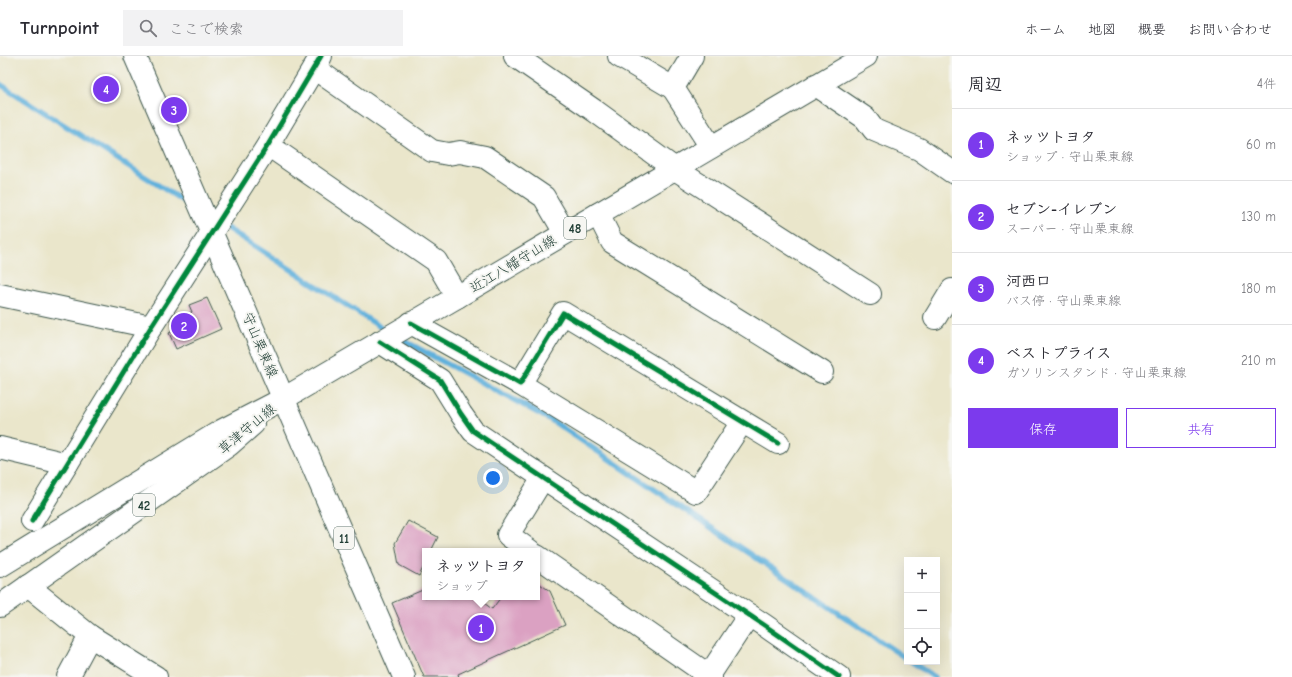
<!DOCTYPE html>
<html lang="ja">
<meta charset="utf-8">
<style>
:root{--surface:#fff;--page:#f2f2f3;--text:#2b2b33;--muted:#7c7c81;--line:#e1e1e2;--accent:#7c3aed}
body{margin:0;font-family:"Comic Neue","Klee One",sans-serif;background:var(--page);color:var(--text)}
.controls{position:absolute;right:12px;bottom:12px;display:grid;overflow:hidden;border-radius:0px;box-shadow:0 4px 16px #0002}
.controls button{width:36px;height:36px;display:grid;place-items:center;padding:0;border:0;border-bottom:1px solid var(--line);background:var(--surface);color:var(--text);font:20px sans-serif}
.you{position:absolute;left:493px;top:422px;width:14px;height:14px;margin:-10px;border:3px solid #fff;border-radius:50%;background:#1a73e8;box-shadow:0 0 0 6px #1a73e833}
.badge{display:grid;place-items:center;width:26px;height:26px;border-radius:50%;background:var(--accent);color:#fff;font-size:13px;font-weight:700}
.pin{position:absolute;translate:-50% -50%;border:2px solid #fff;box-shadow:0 1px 4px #0006}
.popup{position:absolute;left:422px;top:492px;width:118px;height:52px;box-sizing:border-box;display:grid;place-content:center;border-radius:0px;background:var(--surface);filter:drop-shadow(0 1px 3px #0005);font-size:13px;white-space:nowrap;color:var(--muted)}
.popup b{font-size:15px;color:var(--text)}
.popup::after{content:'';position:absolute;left:50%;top:100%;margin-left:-8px;border:8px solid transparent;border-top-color:var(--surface)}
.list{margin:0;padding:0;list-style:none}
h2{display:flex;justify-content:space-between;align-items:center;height:52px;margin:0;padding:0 16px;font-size:17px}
h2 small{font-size:13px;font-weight:400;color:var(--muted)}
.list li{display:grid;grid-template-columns:26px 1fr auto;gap:12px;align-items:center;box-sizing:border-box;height:72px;padding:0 16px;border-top:1px solid var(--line)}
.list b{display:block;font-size:15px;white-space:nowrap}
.list p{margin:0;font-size:13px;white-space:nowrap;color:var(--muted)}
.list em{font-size:13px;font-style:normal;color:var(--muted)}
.actions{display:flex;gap:8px;padding:12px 16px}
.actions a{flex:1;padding:9px 0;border:1px solid var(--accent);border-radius:0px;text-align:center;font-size:14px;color:var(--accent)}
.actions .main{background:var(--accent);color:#fff}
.icon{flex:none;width:22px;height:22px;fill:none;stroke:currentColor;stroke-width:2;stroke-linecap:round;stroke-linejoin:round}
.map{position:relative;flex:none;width:952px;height:621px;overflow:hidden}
header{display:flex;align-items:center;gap:24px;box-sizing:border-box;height:56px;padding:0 20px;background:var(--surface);border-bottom:1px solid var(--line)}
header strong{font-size:19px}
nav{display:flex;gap:22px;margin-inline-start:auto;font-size:14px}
.search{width:280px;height:36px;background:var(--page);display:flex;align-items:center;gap:10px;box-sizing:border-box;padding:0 14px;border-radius:0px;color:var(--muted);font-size:15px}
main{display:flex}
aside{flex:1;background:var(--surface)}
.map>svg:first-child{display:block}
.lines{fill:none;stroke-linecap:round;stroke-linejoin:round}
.stream{stroke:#61b1dc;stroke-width:5.5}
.building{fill:#dba1c2}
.minor-casing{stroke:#3d564b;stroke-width:24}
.major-casing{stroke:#3d564b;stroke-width:24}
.minor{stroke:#fff;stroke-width:22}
.major{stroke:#fff;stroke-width:22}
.cycleway-casing{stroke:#f6f6f2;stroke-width:8}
.cycleway{stroke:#00873e;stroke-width:5}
.labels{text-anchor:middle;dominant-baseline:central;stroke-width:4;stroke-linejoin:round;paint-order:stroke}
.shield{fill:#f6f6f2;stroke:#60746d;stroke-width:1}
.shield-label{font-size:13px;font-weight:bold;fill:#1f3d34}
.street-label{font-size:14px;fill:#1f3d34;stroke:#f6f6f2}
</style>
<header>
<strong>Turnpoint</strong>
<div class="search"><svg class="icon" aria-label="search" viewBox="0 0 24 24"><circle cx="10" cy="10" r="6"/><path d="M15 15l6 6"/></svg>ここで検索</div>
<nav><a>ホーム</a><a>地図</a><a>概要</a><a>お問い合わせ</a></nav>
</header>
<main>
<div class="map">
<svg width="952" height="621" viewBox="0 0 952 621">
<rect width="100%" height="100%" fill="#f6f6f2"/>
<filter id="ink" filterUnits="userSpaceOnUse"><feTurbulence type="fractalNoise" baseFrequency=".025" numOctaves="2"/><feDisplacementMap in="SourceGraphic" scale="8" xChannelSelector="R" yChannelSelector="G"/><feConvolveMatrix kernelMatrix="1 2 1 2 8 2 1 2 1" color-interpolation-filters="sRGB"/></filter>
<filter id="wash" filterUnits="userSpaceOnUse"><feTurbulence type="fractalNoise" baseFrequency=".012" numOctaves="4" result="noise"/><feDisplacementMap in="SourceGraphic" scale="16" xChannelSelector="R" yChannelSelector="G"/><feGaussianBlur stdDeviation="0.9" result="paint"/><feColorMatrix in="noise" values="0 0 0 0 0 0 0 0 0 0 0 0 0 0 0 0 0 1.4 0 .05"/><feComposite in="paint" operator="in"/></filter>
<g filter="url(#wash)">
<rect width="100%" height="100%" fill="#eae6cb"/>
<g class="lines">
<g class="stream">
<path d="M 0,28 L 194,152"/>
<path d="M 222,169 L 388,276"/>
<path d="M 399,282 L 551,364 L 907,603"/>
<path d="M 912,606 L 934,621"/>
</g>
</g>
<g id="blocks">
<g class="building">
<path d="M 207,242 L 221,273 L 176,293 L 169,277 L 175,274 L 171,266 L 192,256 L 189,249 Z"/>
<path d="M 408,465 L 438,481 L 431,495 L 425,495 L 425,508 L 419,520 L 399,509 L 395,487 Z"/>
<path d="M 537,526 L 550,535 L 565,569 L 458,618 L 459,621 L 424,621 L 392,547 L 425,533 L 425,541 L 476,541 L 492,553 L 501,541 L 537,541 Z"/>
</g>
</g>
</g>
<g filter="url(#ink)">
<use href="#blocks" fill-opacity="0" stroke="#3d564b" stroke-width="1"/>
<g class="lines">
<defs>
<g id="minor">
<path d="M 515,0 L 595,55 L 675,113 L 870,238"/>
<path d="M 619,0 L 673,32 L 692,0"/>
<path d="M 314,12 L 432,95 L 448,98 L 460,96 L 485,101 L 544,141 L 565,177"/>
<path d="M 816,29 L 865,62 L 874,74 L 919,93 L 952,116"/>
<path d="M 673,32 L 711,91"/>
<path d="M 268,89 L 436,205 L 457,241"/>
<path d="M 598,158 L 612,186 L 822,316"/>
<path d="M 0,239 L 151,271"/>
<path d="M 935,262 L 952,234"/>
<path d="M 411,267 L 520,328 L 563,257 L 778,387"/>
<path d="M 380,286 L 440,324 L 461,358 L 473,375 L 764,569 L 839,621"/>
<path d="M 520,328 L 696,436 L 742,366"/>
<path d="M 0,392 L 67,408"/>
<path d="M 32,465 L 151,271 L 268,89 L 321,0"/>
<path d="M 530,495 L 508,479 L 543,422"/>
<path d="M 537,500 L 711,621"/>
<path d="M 28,530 L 90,580 L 156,621"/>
<path d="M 68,621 L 90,580"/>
<path d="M 708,621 L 749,559"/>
</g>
<g id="major">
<path d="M 135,0 L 404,621"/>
<path d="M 0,510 L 221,375 L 283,343 L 457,241 L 866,0"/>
<path d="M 0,550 L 229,389 L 253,368"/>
</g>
</defs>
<use href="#minor" class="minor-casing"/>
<use href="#major" class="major-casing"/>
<use href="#minor" class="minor"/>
<use href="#major" class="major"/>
<defs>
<g id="cycleway">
<path d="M 411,267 L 520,328 L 563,257 L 778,387"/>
<path d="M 380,286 L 440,324 L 461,358 L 473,375 L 764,569 L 839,621"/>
<path d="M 32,465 L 151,271 L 268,89 L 321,0"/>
</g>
</defs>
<use href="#cycleway" class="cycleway-casing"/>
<use href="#cycleway" class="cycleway"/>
</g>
</g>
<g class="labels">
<g class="shield">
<rect x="564" y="161" width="22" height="22" rx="3"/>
<rect x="133" y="438" width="22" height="22" rx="3"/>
<rect x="334" y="471" width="20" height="22" rx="3"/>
</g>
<g class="shield-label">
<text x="575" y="172">48</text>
<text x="144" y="449">42</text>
<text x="344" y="482">11</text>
</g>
<g class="street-label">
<text transform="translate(513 208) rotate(-31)">近江八幡守山線</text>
<text transform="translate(260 289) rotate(67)">守山栗東線</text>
<text transform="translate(247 373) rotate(-40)">草津守山線</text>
</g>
</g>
</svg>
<div class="controls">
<button>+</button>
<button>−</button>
<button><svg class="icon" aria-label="locate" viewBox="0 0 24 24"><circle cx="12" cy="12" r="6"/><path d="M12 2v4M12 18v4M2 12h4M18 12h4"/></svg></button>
</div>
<div class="you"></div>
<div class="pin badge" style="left:481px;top:572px">1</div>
<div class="popup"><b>ネッツトヨタ</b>ショップ</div>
<div class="pin badge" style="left:184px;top:270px">2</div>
<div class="pin badge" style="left:174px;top:54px">3</div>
<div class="pin badge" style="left:106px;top:33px">4</div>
</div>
<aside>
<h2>周辺<small>4件</small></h2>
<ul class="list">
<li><span class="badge">1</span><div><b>ネッツトヨタ</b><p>ショップ · 守山栗東線</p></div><em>60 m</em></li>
<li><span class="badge">2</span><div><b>セブン-イレブン</b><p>スーパー · 守山栗東線</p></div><em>130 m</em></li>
<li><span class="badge">3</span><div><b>河西口</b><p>バス停 · 守山栗東線</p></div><em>180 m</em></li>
<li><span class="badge">4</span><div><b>ベストプライス</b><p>ガソリンスタンド · 守山栗東線</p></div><em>210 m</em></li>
</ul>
<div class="actions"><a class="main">保存</a><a>共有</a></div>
</aside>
</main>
